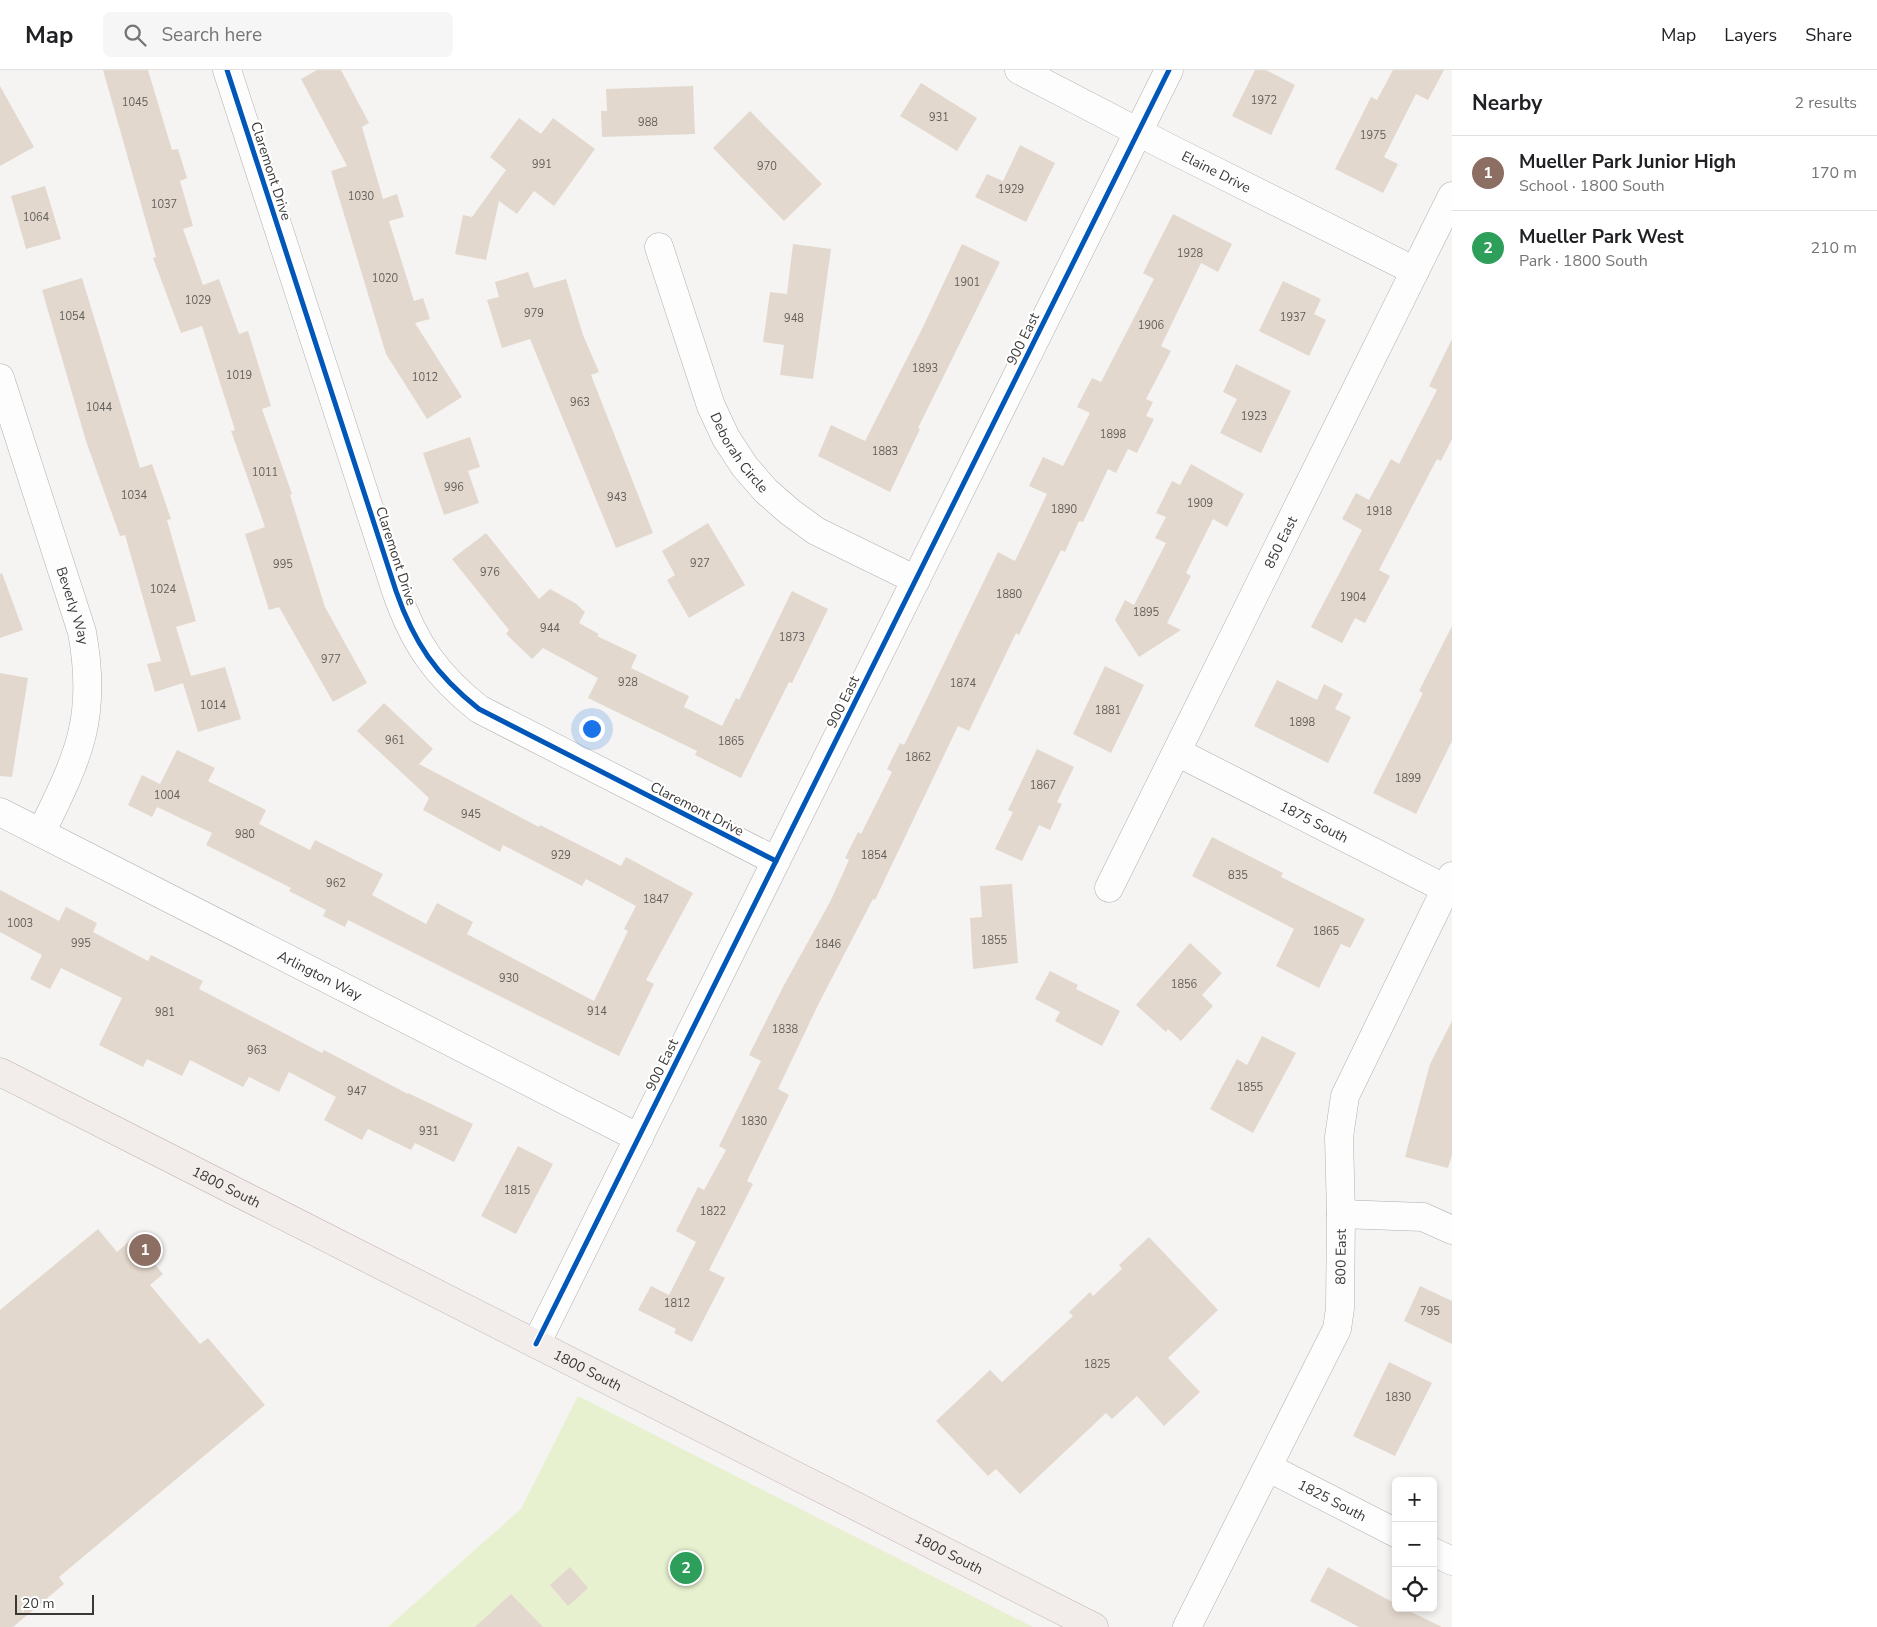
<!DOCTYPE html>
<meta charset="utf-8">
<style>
:root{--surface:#fff;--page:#f6f6f6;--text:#202124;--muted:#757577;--line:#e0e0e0;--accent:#111827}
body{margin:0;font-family:"Nunito Sans",sans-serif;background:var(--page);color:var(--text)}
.controls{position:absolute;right:15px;bottom:15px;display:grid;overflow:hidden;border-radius:8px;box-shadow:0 2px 8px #0003}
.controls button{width:45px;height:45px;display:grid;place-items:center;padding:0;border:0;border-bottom:1px solid var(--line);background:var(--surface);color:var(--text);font:25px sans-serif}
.scale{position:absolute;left:15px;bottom:12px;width:79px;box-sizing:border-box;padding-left:5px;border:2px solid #393837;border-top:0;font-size:14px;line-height:18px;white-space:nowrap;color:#393837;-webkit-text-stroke:4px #fff;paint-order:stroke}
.you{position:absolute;left:591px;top:658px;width:18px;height:18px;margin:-12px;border:4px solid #fff;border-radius:50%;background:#1a73e8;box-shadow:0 0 0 8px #1a73e833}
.badge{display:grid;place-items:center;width:32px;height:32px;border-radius:50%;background:var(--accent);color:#fff;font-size:16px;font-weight:700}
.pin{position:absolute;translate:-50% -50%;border:2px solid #fff;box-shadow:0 1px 5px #0006}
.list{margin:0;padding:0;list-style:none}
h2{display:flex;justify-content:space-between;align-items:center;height:65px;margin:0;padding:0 20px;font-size:21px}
h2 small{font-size:16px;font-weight:400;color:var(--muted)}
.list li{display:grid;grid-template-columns:32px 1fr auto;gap:15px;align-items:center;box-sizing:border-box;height:75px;padding:0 20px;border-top:1px solid var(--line)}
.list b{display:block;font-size:19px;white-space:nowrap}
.list p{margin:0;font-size:16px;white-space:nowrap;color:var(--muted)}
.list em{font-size:16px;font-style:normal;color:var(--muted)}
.icon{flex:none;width:28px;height:28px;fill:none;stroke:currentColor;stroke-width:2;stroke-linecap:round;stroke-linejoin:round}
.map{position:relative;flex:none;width:1452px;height:1557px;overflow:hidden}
header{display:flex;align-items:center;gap:30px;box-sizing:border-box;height:70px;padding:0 25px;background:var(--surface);border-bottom:1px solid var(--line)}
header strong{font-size:24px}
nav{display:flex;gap:28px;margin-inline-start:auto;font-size:18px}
.search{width:350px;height:45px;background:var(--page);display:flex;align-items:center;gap:12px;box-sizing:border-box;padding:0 18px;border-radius:8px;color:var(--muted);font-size:19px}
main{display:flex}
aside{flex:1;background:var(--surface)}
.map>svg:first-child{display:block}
.green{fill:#e7f1cf}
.building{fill:#e3d8cd}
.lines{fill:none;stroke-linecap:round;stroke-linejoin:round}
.minor-casing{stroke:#b0b0ae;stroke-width:29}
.major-casing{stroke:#c1b5b2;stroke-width:29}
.minor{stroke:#fefdfd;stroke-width:28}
.major{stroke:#f2ecea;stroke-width:28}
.cycleway-casing{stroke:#fff;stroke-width:8}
.cycleway{stroke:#0057b8;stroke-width:5}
.labels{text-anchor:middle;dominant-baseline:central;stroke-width:4.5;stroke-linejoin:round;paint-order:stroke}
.number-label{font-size:11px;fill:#64605c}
.street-label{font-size:14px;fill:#393837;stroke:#fff}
</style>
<header>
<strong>Map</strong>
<div class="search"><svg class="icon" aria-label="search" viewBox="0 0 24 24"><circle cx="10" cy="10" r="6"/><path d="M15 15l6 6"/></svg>Search here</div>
<nav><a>Map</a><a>Layers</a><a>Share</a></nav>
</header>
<main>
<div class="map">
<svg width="1452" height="1557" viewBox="0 0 1452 1557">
<rect width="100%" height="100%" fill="#f5f4f2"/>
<path class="green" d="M 578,1326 L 1033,1557 L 388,1557 L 521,1439 Z"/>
<g class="building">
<path d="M 103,0 L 148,0 L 172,80 L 178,79 L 187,108 L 180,111 L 193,156 L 183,159 L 203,215 L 219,209 L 239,264 L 248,261 L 271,336 L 262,339 L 292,424 L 290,425 L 325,537 L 367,613 L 333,632 L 279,537 L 269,540 L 245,464 L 265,457 L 231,361 L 235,360 L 202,256 L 181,263 L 153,188 L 156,187 Z"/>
<path d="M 317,0 L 341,0 L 369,53 L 362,57 L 383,129 L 397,124 L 404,147 L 389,151 L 414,231 L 423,228 L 430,249 L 415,253 L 462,327 L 427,349 L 386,284 L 331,101 L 347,96 L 301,9 Z"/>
<path d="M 1255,0 L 1266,0 L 1295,15 L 1271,65 L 1232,46 Z"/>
<path d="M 1393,0 L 1444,0 L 1428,30 L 1416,24 L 1384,87 L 1398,94 L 1383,123 L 1335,99 L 1371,27 L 1377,30 Z"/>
<path d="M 921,13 L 977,48 L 957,81 L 900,46 Z"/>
<path d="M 0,16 L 34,77 L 0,96 Z"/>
<path d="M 693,16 L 695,64 L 602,67 L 601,41 L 607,41 L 606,19 Z"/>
<path d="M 750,41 L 822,114 L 784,151 L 713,78 Z"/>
<path d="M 519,48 L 541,64 L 553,48 L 595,79 L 554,136 L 534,121 L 517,144 L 499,131 L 486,190 L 455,184 L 463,145 L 472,147 L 506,100 L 490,87 Z"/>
<path d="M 1020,75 L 1055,93 L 1026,152 L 975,127 L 987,104 L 1003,111 Z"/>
<path d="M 45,116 L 61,169 L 26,179 L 11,126 Z"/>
<path d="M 1173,144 L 1232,174 L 1218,202 L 1201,193 L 1161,276 L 1171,281 L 1146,329 L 1153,332 L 1146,346 L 1154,349 L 1137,383 L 1128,379 L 1116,403 L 1108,399 L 1083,452 L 1079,451 L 1065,482 L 1061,480 L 1019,565 L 1016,563 L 969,661 L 958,656 L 875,830 L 873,829 L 819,933 L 778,1019 L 789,1025 L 747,1111 L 753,1114 L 709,1200 L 725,1208 L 692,1272 L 674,1263 L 676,1259 L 638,1240 L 651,1216 L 669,1225 L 696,1172 L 676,1161 L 698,1117 L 704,1120 L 726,1080 L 719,1076 L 761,991 L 749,985 L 784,915 L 830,832 L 849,790 L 845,788 L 858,762 L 861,764 L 892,702 L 887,699 L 900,673 L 904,675 L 914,655 L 998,482 L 1015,491 L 1047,424 L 1029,416 L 1043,387 L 1063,396 L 1090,343 L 1077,337 L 1092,308 L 1101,312 L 1154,209 L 1143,203 Z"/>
<path d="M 793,174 L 831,179 L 813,309 L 780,305 L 784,275 L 763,272 L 770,222 L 787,224 Z"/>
<path d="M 962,174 L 1000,192 L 918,358 L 920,359 L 890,422 L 818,386 L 831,355 L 865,371 L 922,259 Z"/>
<path d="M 528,202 L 534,218 L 566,209 L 583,265 L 599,302 L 591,305 L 653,463 L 616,478 L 530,269 L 502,278 L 487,230 L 499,227 L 495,212 Z"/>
<path d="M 82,208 L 140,398 L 152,394 L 171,449 L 167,450 L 196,551 L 176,557 L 191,606 L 225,597 L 241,649 L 198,662 L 183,613 L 155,622 L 147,594 L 161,591 L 125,465 L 120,466 L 86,371 L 42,220 Z"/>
<path d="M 1283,211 L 1321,229 L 1314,244 L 1326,250 L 1309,286 L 1259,261 Z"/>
<path d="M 1452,269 L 1452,369 L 1441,391 L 1437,389 L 1379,500 L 1390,506 L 1365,553 L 1355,548 L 1342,573 L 1311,557 L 1362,460 L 1342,449 L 1356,423 L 1369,430 L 1391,389 L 1399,394 L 1437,320 L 1429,316 Z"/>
<path d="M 1236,294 L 1291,321 L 1261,383 L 1220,363 L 1237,329 L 1223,322 Z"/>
<path d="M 470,367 L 480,397 L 468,401 L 479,433 L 444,445 L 423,383 Z"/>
<path d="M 1191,394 L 1244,424 L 1227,457 L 1213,449 L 1186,503 L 1191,506 L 1167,553 L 1181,560 L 1139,587 L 1115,550 L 1125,530 L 1134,535 L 1166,473 L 1155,468 L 1166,447 L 1156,443 L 1172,411 L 1180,415 Z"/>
<path d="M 708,453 L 745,515 L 689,548 L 667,510 L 675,505 L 662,481 Z"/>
<path d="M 486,463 L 539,529 L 550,519 L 575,533 L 585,542 L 579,553 L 599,564 L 597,566 L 637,585 L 631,598 L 689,626 L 684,637 L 722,656 L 736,628 L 739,630 L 792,521 L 828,539 L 792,613 L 789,612 L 741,708 L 695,685 L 697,681 L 588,628 L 598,608 L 543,578 L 532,589 L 506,564 L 509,560 L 452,489 Z"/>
<path d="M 2,503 L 23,560 L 0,568 L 0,504 Z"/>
<path d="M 1452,556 L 1452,671 L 1416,744 L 1373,723 L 1423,623 L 1419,621 Z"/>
<path d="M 1105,596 L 1144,615 L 1111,683 L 1073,664 Z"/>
<path d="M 0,603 L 28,608 L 12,707 L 0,706 Z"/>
<path d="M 1277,610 L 1317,630 L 1324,614 L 1343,624 L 1335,639 L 1351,647 L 1328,693 L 1254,656 Z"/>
<path d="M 384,633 L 433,679 L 419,694 L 539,757 L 540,755 L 621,796 L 626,787 L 693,823 L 646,910 L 654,914 L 619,986 L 348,850 L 345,857 L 323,846 L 326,840 L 289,821 L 291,818 L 206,775 L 212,763 L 157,737 L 152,747 L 128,735 L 142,705 L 160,714 L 177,680 L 215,698 L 208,711 L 266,740 L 259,754 L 310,780 L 315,770 L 383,804 L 372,825 L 426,854 L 437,833 L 473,852 L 467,864 L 594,931 L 628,861 L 624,859 L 636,836 L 586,809 L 582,816 L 503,775 L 500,782 L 423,740 L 429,728 L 357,661 Z"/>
<path d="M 1037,679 L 1074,697 L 1057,732 L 1062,734 L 1050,760 L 1039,755 L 1022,791 L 995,779 L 1013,742 L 1008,740 Z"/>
<path d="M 1212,767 L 1283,803 L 1281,807 L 1365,849 L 1350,878 L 1341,874 L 1319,918 L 1276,896 L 1294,859 L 1192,806 Z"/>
<path d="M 1012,814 L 1018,893 L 973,899 L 970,848 L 982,847 L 980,816 Z"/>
<path d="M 0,820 L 59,851 L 66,837 L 97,853 L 93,862 L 148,891 L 151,885 L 203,911 L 199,919 L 322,983 L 324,980 L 408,1024 L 408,1023 L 473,1054 L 454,1092 L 415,1073 L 411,1080 L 368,1059 L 362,1070 L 324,1050 L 336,1027 L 289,1002 L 279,1022 L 249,1007 L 243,1017 L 190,990 L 182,1006 L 147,989 L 143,997 L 99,975 L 122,928 L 61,898 L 50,919 L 30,909 L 42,885 L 0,862 Z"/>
<path d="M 1190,873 L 1222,903 L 1202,925 L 1213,936 L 1181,971 L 1168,959 L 1166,962 L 1136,935 Z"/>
<path d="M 1050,901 L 1078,915 L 1076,919 L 1120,941 L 1102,976 L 1055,951 L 1060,942 L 1035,929 Z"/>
<path d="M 1452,951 L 1452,1085 L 1448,1098 L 1405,1087 L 1430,994 Z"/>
<path d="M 1262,966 L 1296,983 L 1253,1063 L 1210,1039 L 1237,989 L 1247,995 Z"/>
<path d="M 518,1076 L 553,1094 L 516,1164 L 481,1146 Z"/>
<path d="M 98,1159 L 117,1182 L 133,1168 L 163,1204 L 150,1215 L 200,1274 L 208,1268 L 265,1335 L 59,1507 L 64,1514 L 13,1557 L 0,1557 L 0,1240 Z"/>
<path d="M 1149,1167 L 1218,1240 L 1168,1288 L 1200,1322 L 1164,1356 L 1137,1326 L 1112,1349 L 1106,1343 L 1020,1424 L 996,1399 L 988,1406 L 936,1351 L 990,1300 L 1002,1312 L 1073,1246 L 1069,1242 L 1090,1222 L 1093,1226 L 1122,1199 L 1119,1195 Z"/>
<path d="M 1420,1216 L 1452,1231 L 1452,1274 L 1404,1251 Z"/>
<path d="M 1389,1292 L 1432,1313 L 1395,1386 L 1353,1366 Z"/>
<path d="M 570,1497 L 588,1518 L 568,1536 L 550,1515 Z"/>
<path d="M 1328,1497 L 1396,1534 L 1396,1538 L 1403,1538 L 1442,1557 L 1359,1557 L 1310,1531 Z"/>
<path d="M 511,1524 L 543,1557 L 475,1557 Z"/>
</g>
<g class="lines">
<defs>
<g id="minor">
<path d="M 227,0 L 396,521 C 414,573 436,605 479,639 L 776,791"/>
<path id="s1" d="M 1019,0 L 1169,78 L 1415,201"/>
<path id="s2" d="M 659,177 L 711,336 L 726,368 L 745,397 L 766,421 L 790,442 L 816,461 L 916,510"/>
<path id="s3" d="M 0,308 L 82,562 C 98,649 78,687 41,763"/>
<path id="s4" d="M 1177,682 L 1452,822"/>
<path id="s5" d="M 0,742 L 639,1068"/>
<path id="s6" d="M 1109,818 L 1452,126"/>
<path d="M 1341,1144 L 1423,1147 L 1452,1160"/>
<path d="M 536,1274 L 1169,0"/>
<path id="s7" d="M 1269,1398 L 1396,1463"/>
<path d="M 1433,1482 L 1452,1491"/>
<path id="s8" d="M 1187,1557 L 1337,1259 L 1340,1238 L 1341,1144 L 1339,1067 L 1345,1026 L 1452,806"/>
</g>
<g id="major">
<path id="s9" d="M 0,1002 L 1094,1557"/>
</g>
</defs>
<use href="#minor" class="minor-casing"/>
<use href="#major" class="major-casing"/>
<use href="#minor" class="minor"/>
<use href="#major" class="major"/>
<defs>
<g id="cycleway">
<path d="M 227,0 L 396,521 C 414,573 436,605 479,639 L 776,791"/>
<path d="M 536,1274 L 1169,0"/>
</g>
</defs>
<use href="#cycleway" class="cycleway-casing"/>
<use href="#cycleway" class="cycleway"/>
</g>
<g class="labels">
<g class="number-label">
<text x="1264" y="30">1972</text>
<text x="135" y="32">1045</text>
<text x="939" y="47">931</text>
<text x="648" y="52">988</text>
<text x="1373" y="65">1975</text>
<text x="542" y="94">991</text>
<text x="767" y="96">970</text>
<text x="1011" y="119">1929</text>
<text x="361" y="126">1030</text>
<text x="164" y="134">1037</text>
<text x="36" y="147">1064</text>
<text x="1190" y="183">1928</text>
<text x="385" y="208">1020</text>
<text x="967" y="212">1901</text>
<text x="198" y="230">1029</text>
<text x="534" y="243">979</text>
<text x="72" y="246">1054</text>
<text x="1293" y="247">1937</text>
<text x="794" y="248">948</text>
<text x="1151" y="255">1906</text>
<text x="925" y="298">1893</text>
<text x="239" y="305">1019</text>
<text x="425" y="307">1012</text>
<text x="580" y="332">963</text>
<text x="99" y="337">1044</text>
<text x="1254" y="346">1923</text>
<text x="1113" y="364">1898</text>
<text x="885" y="381">1883</text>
<text x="265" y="402">1011</text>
<text x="454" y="417">996</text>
<text x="134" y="425">1034</text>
<text x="617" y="427">943</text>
<text x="1200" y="433">1909</text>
<text x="1064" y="439">1890</text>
<text x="1379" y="441">1918</text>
<text x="700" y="493">927</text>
<text x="283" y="494">995</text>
<text x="490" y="502">976</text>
<text x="163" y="519">1024</text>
<text x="1009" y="524">1880</text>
<text x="1353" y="527">1904</text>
<text x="1146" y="542">1895</text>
<text x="550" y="558">944</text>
<text x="792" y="567">1873</text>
<text x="331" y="589">977</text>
<text x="628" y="612">928</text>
<text x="963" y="613">1874</text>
<text x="213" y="635">1014</text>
<text x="1108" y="640">1881</text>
<text x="1302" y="652">1898</text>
<text x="395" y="670">961</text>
<text x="731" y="671">1865</text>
<text x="918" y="687">1862</text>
<text x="1408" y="708">1899</text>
<text x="1043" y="715">1867</text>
<text x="167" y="725">1004</text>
<text x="471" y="744">945</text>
<text x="245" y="764">980</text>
<text x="561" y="785">929</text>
<text x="874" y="785">1854</text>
<text x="1238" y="805">835</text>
<text x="336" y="813">962</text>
<text x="656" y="829">1847</text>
<text x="20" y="853">1003</text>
<text x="1326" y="861">1865</text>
<text x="994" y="870">1855</text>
<text x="81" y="873">995</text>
<text x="828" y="874">1846</text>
<text x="509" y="908">930</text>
<text x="1184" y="914">1856</text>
<text x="597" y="941">914</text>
<text x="165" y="942">981</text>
<text x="785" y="959">1838</text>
<text x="257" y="980">963</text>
<text x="1250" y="1017">1855</text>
<text x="357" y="1021">947</text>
<text x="754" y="1051">1830</text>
<text x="429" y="1061">931</text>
<text x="517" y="1120">1815</text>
<text x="713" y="1141">1822</text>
<text x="677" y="1233">1812</text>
<text x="1430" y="1241">795</text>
<text x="1097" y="1294">1825</text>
<text x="1398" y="1327">1830</text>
</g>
<g class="street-label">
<text transform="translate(271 101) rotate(72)">Claremont Drive</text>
<text stroke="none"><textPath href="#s1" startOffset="222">Elaine Drive</textPath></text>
<text transform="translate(1023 269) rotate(-64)">900 East</text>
<text stroke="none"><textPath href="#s2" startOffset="222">Deborah Circle</textPath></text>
<text stroke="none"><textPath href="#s6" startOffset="386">850 East</textPath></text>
<text transform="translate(396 486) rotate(72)">Claremont Drive</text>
<text stroke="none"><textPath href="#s3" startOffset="239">Beverly Way</textPath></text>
<text transform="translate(843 632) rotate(-64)">900 East</text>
<text transform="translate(697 739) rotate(27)">Claremont Drive</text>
<text stroke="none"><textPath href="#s4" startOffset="154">1875 South</textPath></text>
<text stroke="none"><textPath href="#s5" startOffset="359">Arlington Way</textPath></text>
<text transform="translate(662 995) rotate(-64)">900 East</text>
<text stroke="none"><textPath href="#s9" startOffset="254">1800 South</textPath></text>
<text stroke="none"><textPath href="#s8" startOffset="406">800 East</textPath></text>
<text stroke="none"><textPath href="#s9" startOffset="659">1800 South</textPath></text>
<text stroke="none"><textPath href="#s7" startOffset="71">1825 South</textPath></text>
<text stroke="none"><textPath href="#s9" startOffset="1064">1800 South</textPath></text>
</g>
</g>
</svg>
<div class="controls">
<button>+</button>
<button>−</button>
<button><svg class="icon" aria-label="locate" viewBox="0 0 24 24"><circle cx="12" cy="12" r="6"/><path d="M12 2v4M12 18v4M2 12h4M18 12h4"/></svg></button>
</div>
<div class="scale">20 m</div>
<div class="you"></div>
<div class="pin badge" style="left:145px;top:1180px;background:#8d6e63">1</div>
<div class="pin badge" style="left:686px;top:1498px;background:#2e9e5b">2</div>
</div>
<aside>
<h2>Nearby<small>2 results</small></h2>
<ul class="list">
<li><span class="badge" style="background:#8d6e63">1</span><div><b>Mueller Park Junior High</b><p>School · 1800 South</p></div><em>170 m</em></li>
<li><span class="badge" style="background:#2e9e5b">2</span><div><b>Mueller Park West</b><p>Park · 1800 South</p></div><em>210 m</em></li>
</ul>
</aside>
</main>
